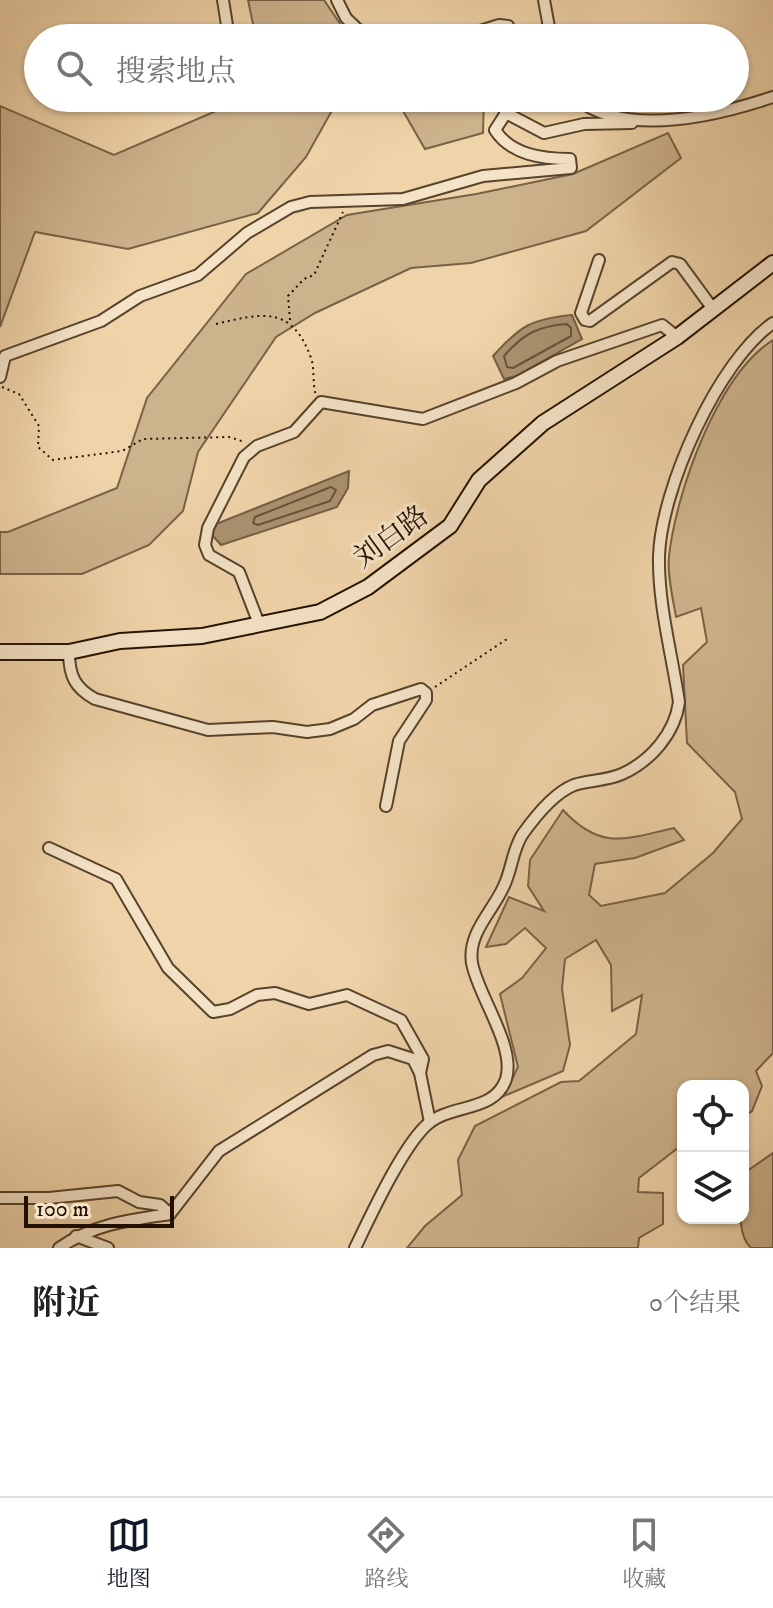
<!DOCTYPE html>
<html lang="zh">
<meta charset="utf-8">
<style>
:root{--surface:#fff;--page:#f2f2f2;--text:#222;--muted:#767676;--line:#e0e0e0;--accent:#111827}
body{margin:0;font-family:"IM FELL DW Pica","Noto Serif SC",serif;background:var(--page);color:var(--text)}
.controls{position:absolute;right:24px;bottom:24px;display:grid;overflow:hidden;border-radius:16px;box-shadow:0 2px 6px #0004}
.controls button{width:72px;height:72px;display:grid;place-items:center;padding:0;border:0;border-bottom:2px solid var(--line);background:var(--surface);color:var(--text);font:40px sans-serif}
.scale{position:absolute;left:24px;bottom:20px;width:150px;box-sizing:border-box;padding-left:8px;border:4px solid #241101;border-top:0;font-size:22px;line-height:28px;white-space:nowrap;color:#241101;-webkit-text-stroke:6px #f5e3c7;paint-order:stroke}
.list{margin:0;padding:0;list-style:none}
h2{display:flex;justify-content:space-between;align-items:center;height:104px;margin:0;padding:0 32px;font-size:34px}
h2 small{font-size:26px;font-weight:400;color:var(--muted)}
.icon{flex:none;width:44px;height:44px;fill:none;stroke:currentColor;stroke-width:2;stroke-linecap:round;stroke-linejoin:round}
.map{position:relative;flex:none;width:773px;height:1248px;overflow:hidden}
.search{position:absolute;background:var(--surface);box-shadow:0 2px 6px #0004;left:24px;right:24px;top:24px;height:88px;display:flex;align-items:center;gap:20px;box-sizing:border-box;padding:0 28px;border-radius:44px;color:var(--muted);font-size:30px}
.sheet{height:248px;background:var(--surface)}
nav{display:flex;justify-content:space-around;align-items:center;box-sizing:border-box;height:112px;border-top:2px solid var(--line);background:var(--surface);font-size:22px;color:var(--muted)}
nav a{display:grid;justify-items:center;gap:4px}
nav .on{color:var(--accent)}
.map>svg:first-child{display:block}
.green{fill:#cdb38c;stroke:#786246;stroke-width:2}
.water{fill:#ab9270;stroke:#755e44;stroke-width:2}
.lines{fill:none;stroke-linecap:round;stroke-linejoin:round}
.shore{stroke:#685238;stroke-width:2}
.street-casing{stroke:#57422b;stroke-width:14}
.secondary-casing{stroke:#241101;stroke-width:18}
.path{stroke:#241101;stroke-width:2;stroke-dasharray:2 4;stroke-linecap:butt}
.street{stroke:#f5e3c7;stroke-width:10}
.secondary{stroke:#f5e3c7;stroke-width:14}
.labels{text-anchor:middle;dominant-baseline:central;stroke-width:6;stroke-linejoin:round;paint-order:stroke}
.street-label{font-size:28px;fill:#241101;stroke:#f5e3c7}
</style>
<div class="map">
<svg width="773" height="1248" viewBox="0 0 773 1248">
<rect width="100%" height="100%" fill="#f0d4a9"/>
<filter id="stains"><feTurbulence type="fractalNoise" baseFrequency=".0025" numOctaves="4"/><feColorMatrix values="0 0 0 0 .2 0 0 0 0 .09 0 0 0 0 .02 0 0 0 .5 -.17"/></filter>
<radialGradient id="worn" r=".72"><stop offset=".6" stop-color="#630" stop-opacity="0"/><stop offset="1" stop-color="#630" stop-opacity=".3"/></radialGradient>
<g class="green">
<path d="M 248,0 L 324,0 L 341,25 L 358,38 L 256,38 Z"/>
<path d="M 246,98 L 339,98 L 306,157 L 258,213 L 128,249 L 35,232 L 0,327 L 0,106 L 114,155 Z"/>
<path d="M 382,98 L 484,98 L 483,133 L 425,149 L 399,104 Z"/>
<path d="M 668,133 L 681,158 L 586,231 L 471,263 L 411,268 L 315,313 L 276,337 L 198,452 L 183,511 L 149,545 L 82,574 L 0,574 L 0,532 L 8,532 L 117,488 L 147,398 L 246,274 L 347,215 L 476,194 L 573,174 Z"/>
<path d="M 773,340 L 773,1053 L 756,1071 L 762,1086 L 752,1111 L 743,1117 L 743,1086 L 683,1086 L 683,1144 L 639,1178 L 638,1192 L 663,1193 L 663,1224 L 639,1238 L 638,1248 L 407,1248 L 425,1226 L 462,1195 L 458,1160 L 475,1126 L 561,1082 L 579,1081 L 636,1034 L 642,995 L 612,1011 L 611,965 L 596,940 L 565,959 L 562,989 L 570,1045 L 563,1071 L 504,1096 L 518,1067 L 500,994 L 522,978 L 546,948 L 525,928 L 506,944 L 486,947 L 509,897 L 544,911 L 528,886 L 530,860 L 563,810 C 601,851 625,839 674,828 L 684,840 L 635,858 L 595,864 L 589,895 L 601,906 L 665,893 L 713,853 L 742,819 L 735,792 L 687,743 L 683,665 L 707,642 L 701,608 L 676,617 C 673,598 667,576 669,556 C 676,493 717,375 773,340 Z"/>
<path d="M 773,1153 L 773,1248 L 751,1248 C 734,1232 743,1196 743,1174 Z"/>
</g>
<g class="water">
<path d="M 572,315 L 582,339 L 516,376 L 504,379 L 493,356 C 520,326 531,319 572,315 Z"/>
<path d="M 349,471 L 348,488 L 337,507 L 221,545 L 212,535 L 216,524 Z"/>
</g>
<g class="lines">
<g class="shore">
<path d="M 567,324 L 571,328 L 571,336 L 513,368 L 507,367 L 504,356 C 523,334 538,326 567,324 Z"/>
<path d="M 331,487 L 336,490 L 330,501 L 258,525 L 253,523 L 255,517 Z"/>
</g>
<defs>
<g id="street">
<path d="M 223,0 L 229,38"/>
<path d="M 337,0 L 346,18 L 367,38"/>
<path d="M 544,0 L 551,38"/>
<path d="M 458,38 L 499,25 L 508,26 L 509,38"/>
<path d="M 498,98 L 506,113 L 544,133 L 584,124 L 632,123"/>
<path d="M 575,98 C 626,138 716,116 773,97"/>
<path d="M 599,260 L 581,313 L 585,320 L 590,321 L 672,262 L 680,264 L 713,309"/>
<path d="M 0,377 L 5,356 L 101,321 L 140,296 L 198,275 L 247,233 L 291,207 L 310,202 L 403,199 L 483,176 L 571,168 L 570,159 C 543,159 511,155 495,130 L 506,113"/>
<path d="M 259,624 L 239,572 L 209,555 L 205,545 L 208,528 L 244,457 L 257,446 L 294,432 L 321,402 L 423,419 L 516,383 L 557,361 L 662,325 L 677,337"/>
<path d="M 69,652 C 69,676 75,688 95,699 L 208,730 L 273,727 L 307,732 L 330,729 L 354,719 L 372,705 L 421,689 L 426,693 L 426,700 L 399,741 L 386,806"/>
<path d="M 49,848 L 116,879 L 168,968 L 213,1012 L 230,1009 L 257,995 L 275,993 L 309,1004 L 347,995 L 401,1020 L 423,1059 L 420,1073"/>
<path d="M 0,1198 L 49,1198 L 118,1191 L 139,1202 L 160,1205 L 170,1214"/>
<path d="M 76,1236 L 108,1248"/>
<path d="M 59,1248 C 94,1224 129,1220 170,1214 L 219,1151 L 373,1055 L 388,1051 L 413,1059 L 420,1073 L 430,1122"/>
<path d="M 355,1248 C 370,1217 404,1143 429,1123 C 452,1104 495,1112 506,1079 C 516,1046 478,996 472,963 C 467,931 496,909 506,881 C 512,866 513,850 522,835 C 534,818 554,793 574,785 C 589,780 606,781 622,774 C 651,761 675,733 679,702 C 672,655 658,604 659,556 C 661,489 718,361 773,323"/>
</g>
<path id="secondary" d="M 0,652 L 69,652 L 120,641 L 202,636 L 320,612 L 368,587 L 450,526 L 479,480 L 543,423 L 677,337 L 773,263"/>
</defs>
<use href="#street" class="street-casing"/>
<use href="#secondary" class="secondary-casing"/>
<g class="path">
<path d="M 290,320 L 288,296 L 304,279 L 314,275 L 343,212"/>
<path d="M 216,324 C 262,313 292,305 311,358 C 315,369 312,383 316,395"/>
<path d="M 2,387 L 19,394 L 39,426 L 38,447 L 53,460 L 122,451 L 143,439 L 229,437 L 245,442"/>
<path d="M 435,687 L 507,639"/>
</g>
<use href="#street" class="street"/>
<use href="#secondary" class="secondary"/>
</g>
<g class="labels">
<g class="street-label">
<text transform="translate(391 537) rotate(-36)">刘白路</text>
</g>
</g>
<rect width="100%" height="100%" filter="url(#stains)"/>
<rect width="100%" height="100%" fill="url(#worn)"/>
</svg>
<div class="controls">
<button><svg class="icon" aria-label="locate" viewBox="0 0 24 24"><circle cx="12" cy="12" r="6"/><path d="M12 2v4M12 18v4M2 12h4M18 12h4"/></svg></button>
<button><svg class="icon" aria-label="layers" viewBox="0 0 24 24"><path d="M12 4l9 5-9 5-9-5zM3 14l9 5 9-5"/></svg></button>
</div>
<div class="scale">100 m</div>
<div class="search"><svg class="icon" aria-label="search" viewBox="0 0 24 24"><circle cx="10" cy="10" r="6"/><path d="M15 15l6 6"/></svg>搜索地点</div>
</div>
<section class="sheet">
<h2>附近<small>0个结果</small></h2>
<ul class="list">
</ul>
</section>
<nav>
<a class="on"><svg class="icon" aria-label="map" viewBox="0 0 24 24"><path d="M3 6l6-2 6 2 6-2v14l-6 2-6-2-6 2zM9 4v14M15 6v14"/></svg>地图</a>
<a><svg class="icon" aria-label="directions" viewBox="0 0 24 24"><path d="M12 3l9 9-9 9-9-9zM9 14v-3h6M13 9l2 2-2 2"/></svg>路线</a>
<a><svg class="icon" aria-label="saved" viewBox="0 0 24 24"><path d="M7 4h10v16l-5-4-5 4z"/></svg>收藏</a>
</nav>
